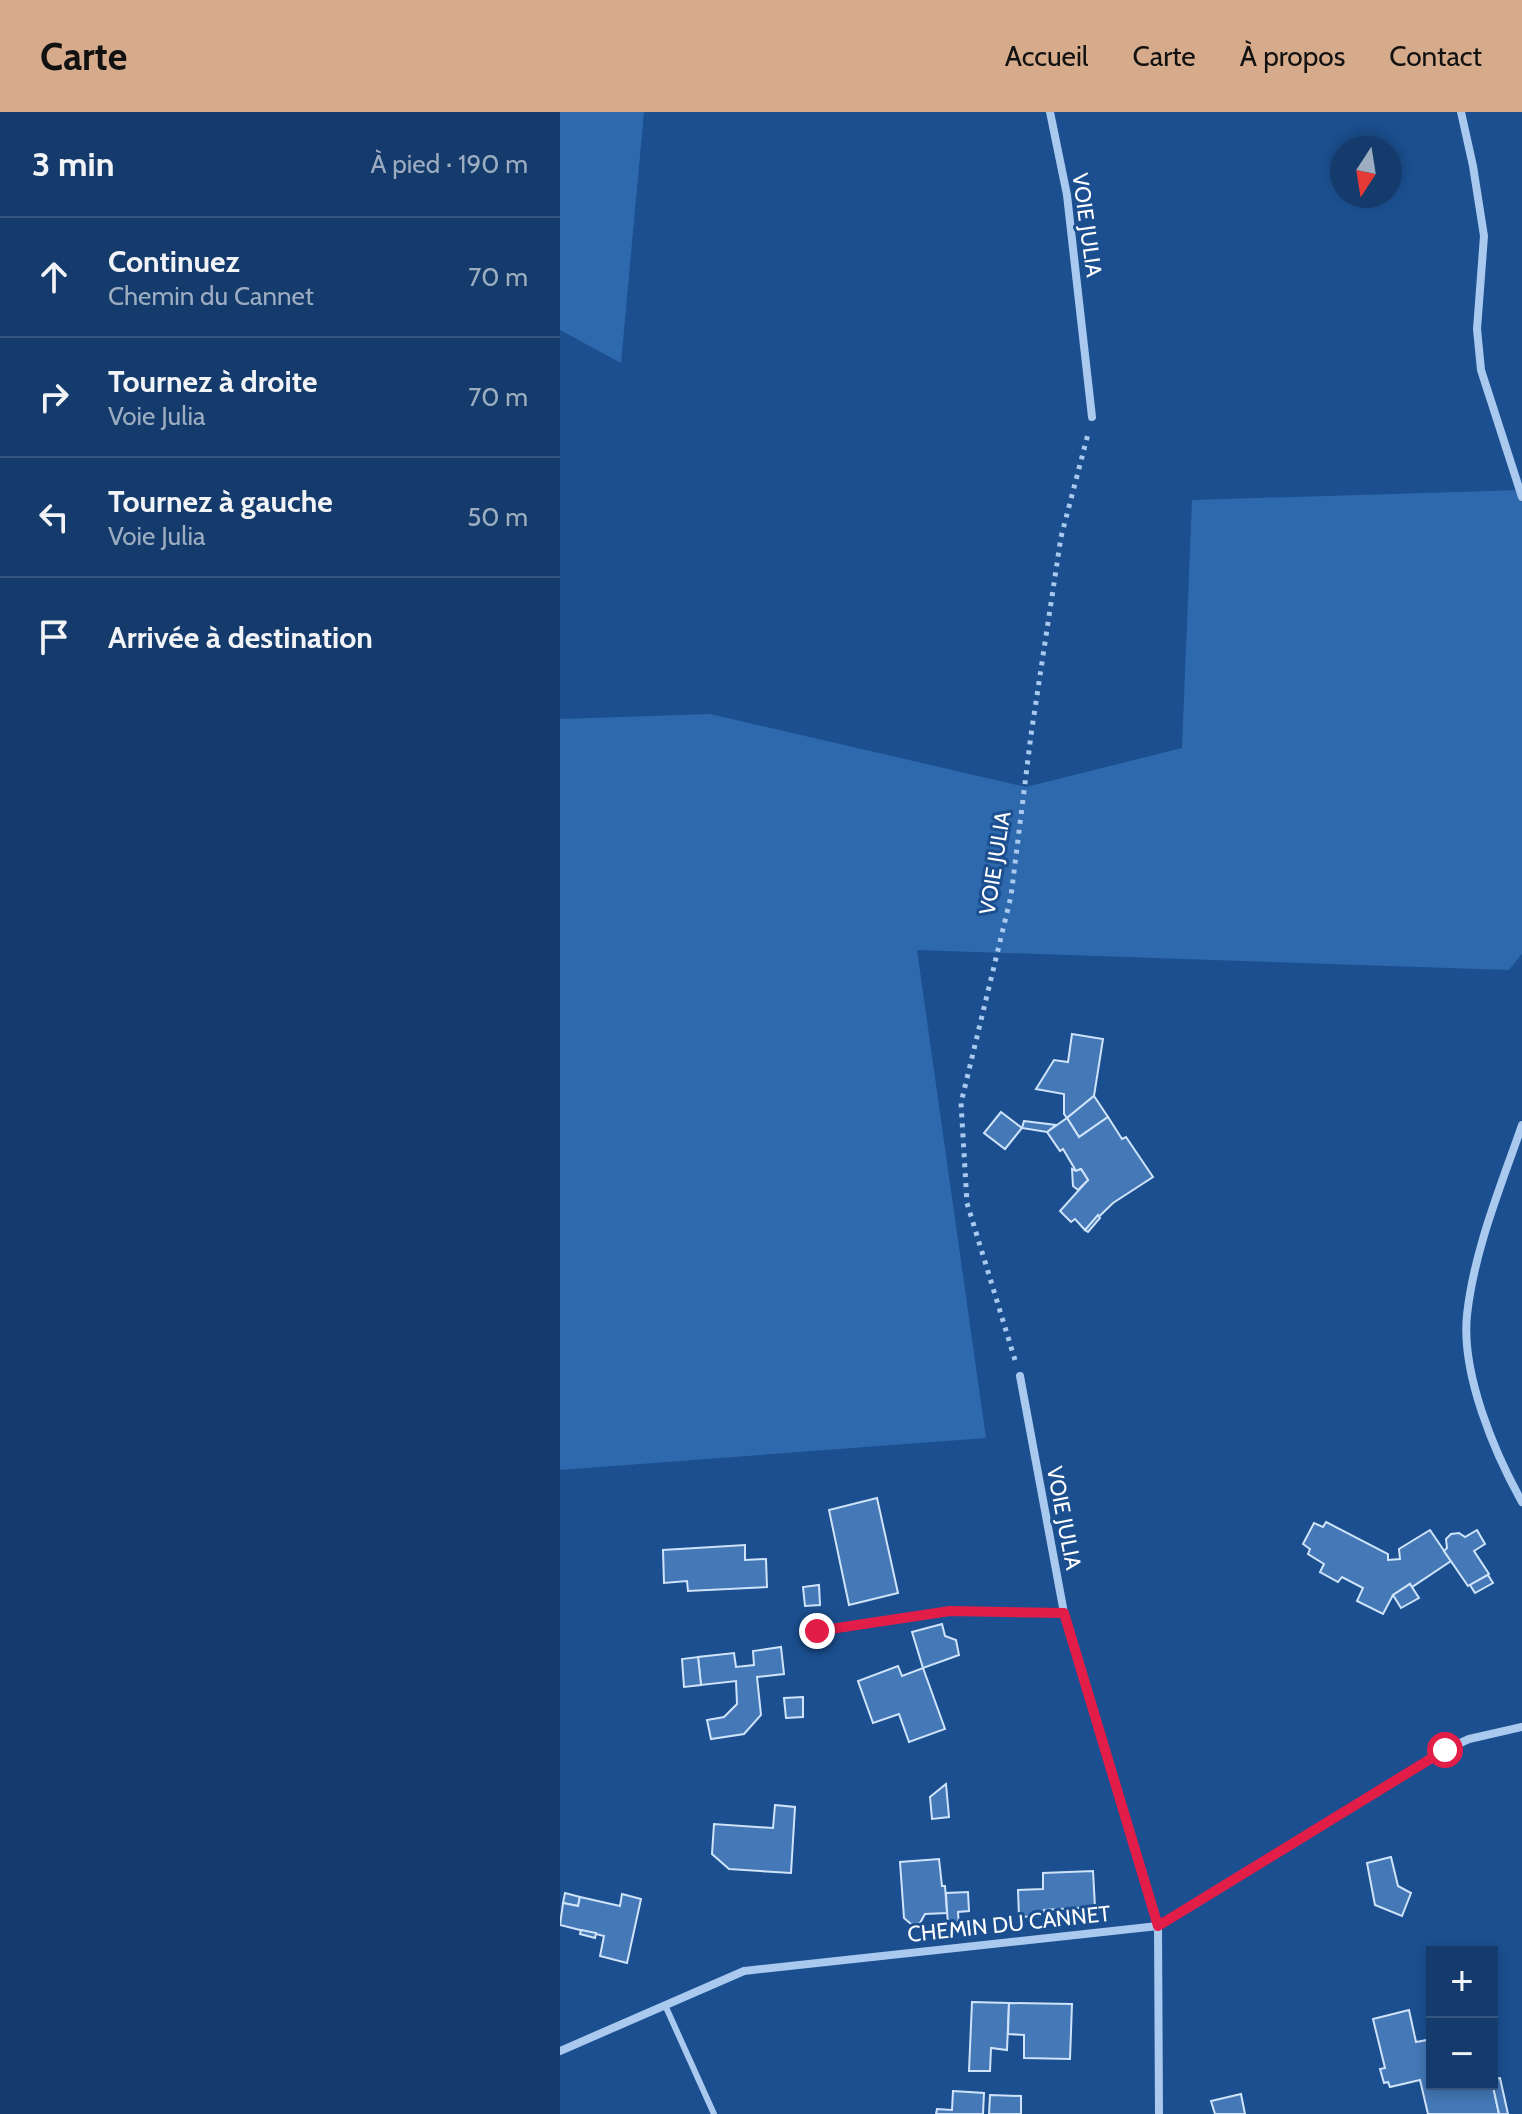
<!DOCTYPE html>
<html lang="fr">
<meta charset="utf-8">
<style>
:root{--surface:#143b6b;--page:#214673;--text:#f1f3f6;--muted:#9dadc1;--line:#33557e;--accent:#d6ab8b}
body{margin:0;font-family:Cabin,sans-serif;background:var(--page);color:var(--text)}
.controls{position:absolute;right:24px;bottom:24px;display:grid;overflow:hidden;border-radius:0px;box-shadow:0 4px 12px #0003}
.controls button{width:72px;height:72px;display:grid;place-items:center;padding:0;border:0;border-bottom:2px solid var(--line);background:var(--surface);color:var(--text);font:40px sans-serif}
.compass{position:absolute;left:770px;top:24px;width:72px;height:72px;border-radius:50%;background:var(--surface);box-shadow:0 4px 12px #0003;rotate:192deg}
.stop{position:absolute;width:24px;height:24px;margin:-18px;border:6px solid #e11d48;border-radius:50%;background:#fff}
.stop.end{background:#e11d48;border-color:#fff;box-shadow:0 2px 8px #0008}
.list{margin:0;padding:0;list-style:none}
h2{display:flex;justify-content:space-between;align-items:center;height:104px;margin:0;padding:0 32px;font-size:34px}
h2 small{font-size:26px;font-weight:400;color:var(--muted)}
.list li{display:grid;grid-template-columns:52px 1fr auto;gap:24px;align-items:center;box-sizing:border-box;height:120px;padding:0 32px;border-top:2px solid var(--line)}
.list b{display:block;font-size:30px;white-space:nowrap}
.list p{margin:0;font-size:26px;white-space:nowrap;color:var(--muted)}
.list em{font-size:26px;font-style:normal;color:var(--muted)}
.icon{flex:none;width:44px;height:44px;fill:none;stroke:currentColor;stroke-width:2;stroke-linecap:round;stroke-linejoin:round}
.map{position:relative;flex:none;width:962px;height:2002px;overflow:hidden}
header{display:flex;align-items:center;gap:48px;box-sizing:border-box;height:112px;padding:0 40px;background:var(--accent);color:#111}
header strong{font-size:38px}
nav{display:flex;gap:44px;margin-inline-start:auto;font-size:28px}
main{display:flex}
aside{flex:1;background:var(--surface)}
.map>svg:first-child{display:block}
.green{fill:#2e69ad}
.building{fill:#4478b7;stroke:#cfe3fa;stroke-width:2}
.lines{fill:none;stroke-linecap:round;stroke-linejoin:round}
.path{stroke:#a9c9ee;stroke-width:5;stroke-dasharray:4 6;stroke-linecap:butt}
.lane{stroke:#a9c9ee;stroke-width:6}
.street{stroke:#a9c9ee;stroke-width:8}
.route{stroke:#e11d48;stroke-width:10}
.labels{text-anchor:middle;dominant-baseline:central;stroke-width:6;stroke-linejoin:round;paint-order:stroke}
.street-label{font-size:22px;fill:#fff;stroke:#1b4f8f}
</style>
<header>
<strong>Carte</strong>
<nav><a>Accueil</a><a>Carte</a><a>À propos</a><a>Contact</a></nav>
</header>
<main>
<aside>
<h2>3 min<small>À pied · 190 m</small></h2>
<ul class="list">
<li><svg class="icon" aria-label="ahead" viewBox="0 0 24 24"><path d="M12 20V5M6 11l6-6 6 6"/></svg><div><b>Continuez</b><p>Chemin du Cannet</p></div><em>70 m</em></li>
<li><svg class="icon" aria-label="right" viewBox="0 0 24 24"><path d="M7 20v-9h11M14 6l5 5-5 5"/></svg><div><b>Tournez à droite</b><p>Voie Julia</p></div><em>70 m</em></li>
<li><svg class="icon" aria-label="left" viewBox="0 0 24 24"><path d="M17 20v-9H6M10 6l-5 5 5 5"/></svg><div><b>Tournez à gauche</b><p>Voie Julia</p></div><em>50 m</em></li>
<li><svg class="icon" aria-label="arrive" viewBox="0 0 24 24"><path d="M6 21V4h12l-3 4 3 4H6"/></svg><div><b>Arrivée à destination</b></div></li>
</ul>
</aside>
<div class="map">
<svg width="962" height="2002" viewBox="0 0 962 2002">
<rect width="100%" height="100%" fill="#1b4f8f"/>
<g class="green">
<path d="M 0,0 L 84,0 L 61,251 L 0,218 Z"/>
<path d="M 962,378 L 962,842 L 949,858 L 357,838 L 426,1326 L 0,1358 L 0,607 L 150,602 L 466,675 L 622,636 L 632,388 Z"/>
</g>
<g class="building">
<path d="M 512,922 L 543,927 L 534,984 L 507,1006 L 504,1002 L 504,982 L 476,977 L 494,948 L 508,950 Z"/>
<path d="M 534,984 L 548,1005 L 519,1025 L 507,1006 Z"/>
<path d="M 441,1000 L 462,1016 L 445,1037 L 424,1021 Z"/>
<path d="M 548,1005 L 562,1027 L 566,1025 L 593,1065 L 553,1091 L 525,1118 L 515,1107 L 511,1110 L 500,1099 L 528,1068 L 521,1057 L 516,1059 L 503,1037 L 500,1039 L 487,1020 L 507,1006 L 519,1025 Z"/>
<path d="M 464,1009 L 496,1013 L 487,1020 L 462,1016 Z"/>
<path d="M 512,1057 L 516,1059 L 521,1057 L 528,1068 L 518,1078 L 513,1074 Z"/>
<path d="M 538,1103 L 540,1106 L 528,1120 L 525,1118 Z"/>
<path d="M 317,1386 L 338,1481 L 289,1493 L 269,1398 Z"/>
<path d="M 766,1410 L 828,1442 L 828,1448 L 840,1447 L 839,1437 L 870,1418 L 891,1449 L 852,1475 L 850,1472 L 833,1483 L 823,1502 L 797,1489 L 803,1476 L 782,1465 L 778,1470 L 760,1460 L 764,1452 L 748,1442 L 750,1437 L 743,1432 L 754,1411 L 763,1415 Z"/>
<path d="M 917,1418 L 925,1432 L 914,1439 L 929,1462 L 908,1474 L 884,1439 L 887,1436 L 886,1427 L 891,1422 L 899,1421 L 905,1425 Z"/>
<path d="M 185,1433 L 185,1448 L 206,1447 L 207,1475 L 128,1479 L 127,1469 L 104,1471 L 103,1438 Z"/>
<path d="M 928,1463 L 933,1471 L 915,1481 L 910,1473 Z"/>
<path d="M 850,1472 L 859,1486 L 841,1496 L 833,1483 Z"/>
<path d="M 259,1473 L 260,1493 L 245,1494 L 243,1475 Z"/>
<path d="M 382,1512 L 385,1524 L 396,1528 L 399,1543 L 363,1556 L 352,1520 Z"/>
<path d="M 221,1535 L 224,1562 L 197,1565 L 201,1603 L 184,1622 L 151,1627 L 147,1608 L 164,1605 L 177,1592 L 176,1569 L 141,1573 L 138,1545 L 174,1541 L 176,1555 L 194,1553 L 193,1539 Z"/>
<path d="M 138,1545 L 141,1573 L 124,1575 L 122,1547 Z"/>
<path d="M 338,1554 L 342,1564 L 363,1556 L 385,1617 L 349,1630 L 339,1602 L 313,1611 L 298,1569 Z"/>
<path d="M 243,1585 L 243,1605 L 226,1606 L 224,1586 Z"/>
<path d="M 386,1672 L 389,1705 L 372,1707 L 370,1685 Z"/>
<path d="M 215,1693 L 235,1695 L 231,1761 L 169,1757 L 152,1742 L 154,1712 L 213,1716 Z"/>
<path d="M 831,1745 L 838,1774 L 851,1781 L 842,1804 L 815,1793 L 807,1751 Z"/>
<path d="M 379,1747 L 382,1774 L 385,1774 L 387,1801 L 365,1802 L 360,1811 L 351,1812 L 344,1806 L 340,1750 Z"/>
<path d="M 533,1759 L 535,1795 L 484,1798 L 485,1804 L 459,1805 L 458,1778 L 483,1777 L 483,1761 Z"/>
<path d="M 408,1780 L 409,1799 L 398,1800 L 399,1814 L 388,1814 L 386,1781 Z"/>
<path d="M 5,1781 L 20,1785 L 18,1794 L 3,1791 Z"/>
<path d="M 62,1782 L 81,1787 L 67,1851 L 40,1844 L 44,1824 L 0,1813 L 3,1791 L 18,1794 L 20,1785 L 60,1794 Z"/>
<path d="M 21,1818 L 36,1821 L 35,1826 L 20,1822 Z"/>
<path d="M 412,1890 L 449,1891 L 447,1938 L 431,1936 L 430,1959 L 409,1959 Z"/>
<path d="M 449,1891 L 512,1892 L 510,1947 L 464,1946 L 464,1923 L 448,1922 Z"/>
<path d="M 849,1898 L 856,1930 L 872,1927 L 872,1972 L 932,1972 L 932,1970 L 939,2002 L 868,2002 L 860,1968 L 830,1975 L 828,1970 L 824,1971 L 820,1957 L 825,1956 L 813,1907 Z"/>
<path d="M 940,1966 L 948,2002 L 939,2002 L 932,1970 L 932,1967 Z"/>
<path d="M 393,1979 L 424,1981 L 423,2002 L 376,2002 L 377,1997 L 392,1998 Z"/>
<path d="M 681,1982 L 685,2002 L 655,2002 L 651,1989 Z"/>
<path d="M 430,1983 L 461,1984 L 461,2002 L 429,2002 Z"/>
</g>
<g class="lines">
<path class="path" d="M 455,1248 L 407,1091 L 401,991 L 451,784 L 471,623 L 501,425 L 528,322"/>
<path class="lane" d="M 105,1893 L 154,2002"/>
<g class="street">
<path d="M 490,0 L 507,83 L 532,305"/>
<path d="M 901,0 L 913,54 L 924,124 L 917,217 L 921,258 L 962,385"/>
<path d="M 962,1013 C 941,1074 914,1138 907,1203 C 901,1261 934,1340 962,1390"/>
<path d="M 460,1264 L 504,1501"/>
<path d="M 257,1519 L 390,1499 L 504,1501 L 598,1814 L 599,2002"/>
<path d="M 0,1939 L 184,1859 L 598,1814 L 885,1638 L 909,1627 L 962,1615"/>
</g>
</g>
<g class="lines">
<path class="route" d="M 257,1519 L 390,1499 L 504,1501 L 598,1814 L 885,1638"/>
</g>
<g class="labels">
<g class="street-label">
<text transform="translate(527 113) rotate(82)">VOIE JULIA</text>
<text transform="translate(435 751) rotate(-81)">VOIE JULIA</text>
<text transform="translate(504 1406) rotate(79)">VOIE JULIA</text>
<text transform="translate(449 1812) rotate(-6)">CHEMIN DU CANNET</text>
</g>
</g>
</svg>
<div class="controls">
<button>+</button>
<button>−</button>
</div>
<svg class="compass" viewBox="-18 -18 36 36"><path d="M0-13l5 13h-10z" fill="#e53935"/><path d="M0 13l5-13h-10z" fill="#9dadc1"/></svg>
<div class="stop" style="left:885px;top:1638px"></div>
<div class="stop end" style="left:257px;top:1519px"></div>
</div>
</main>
